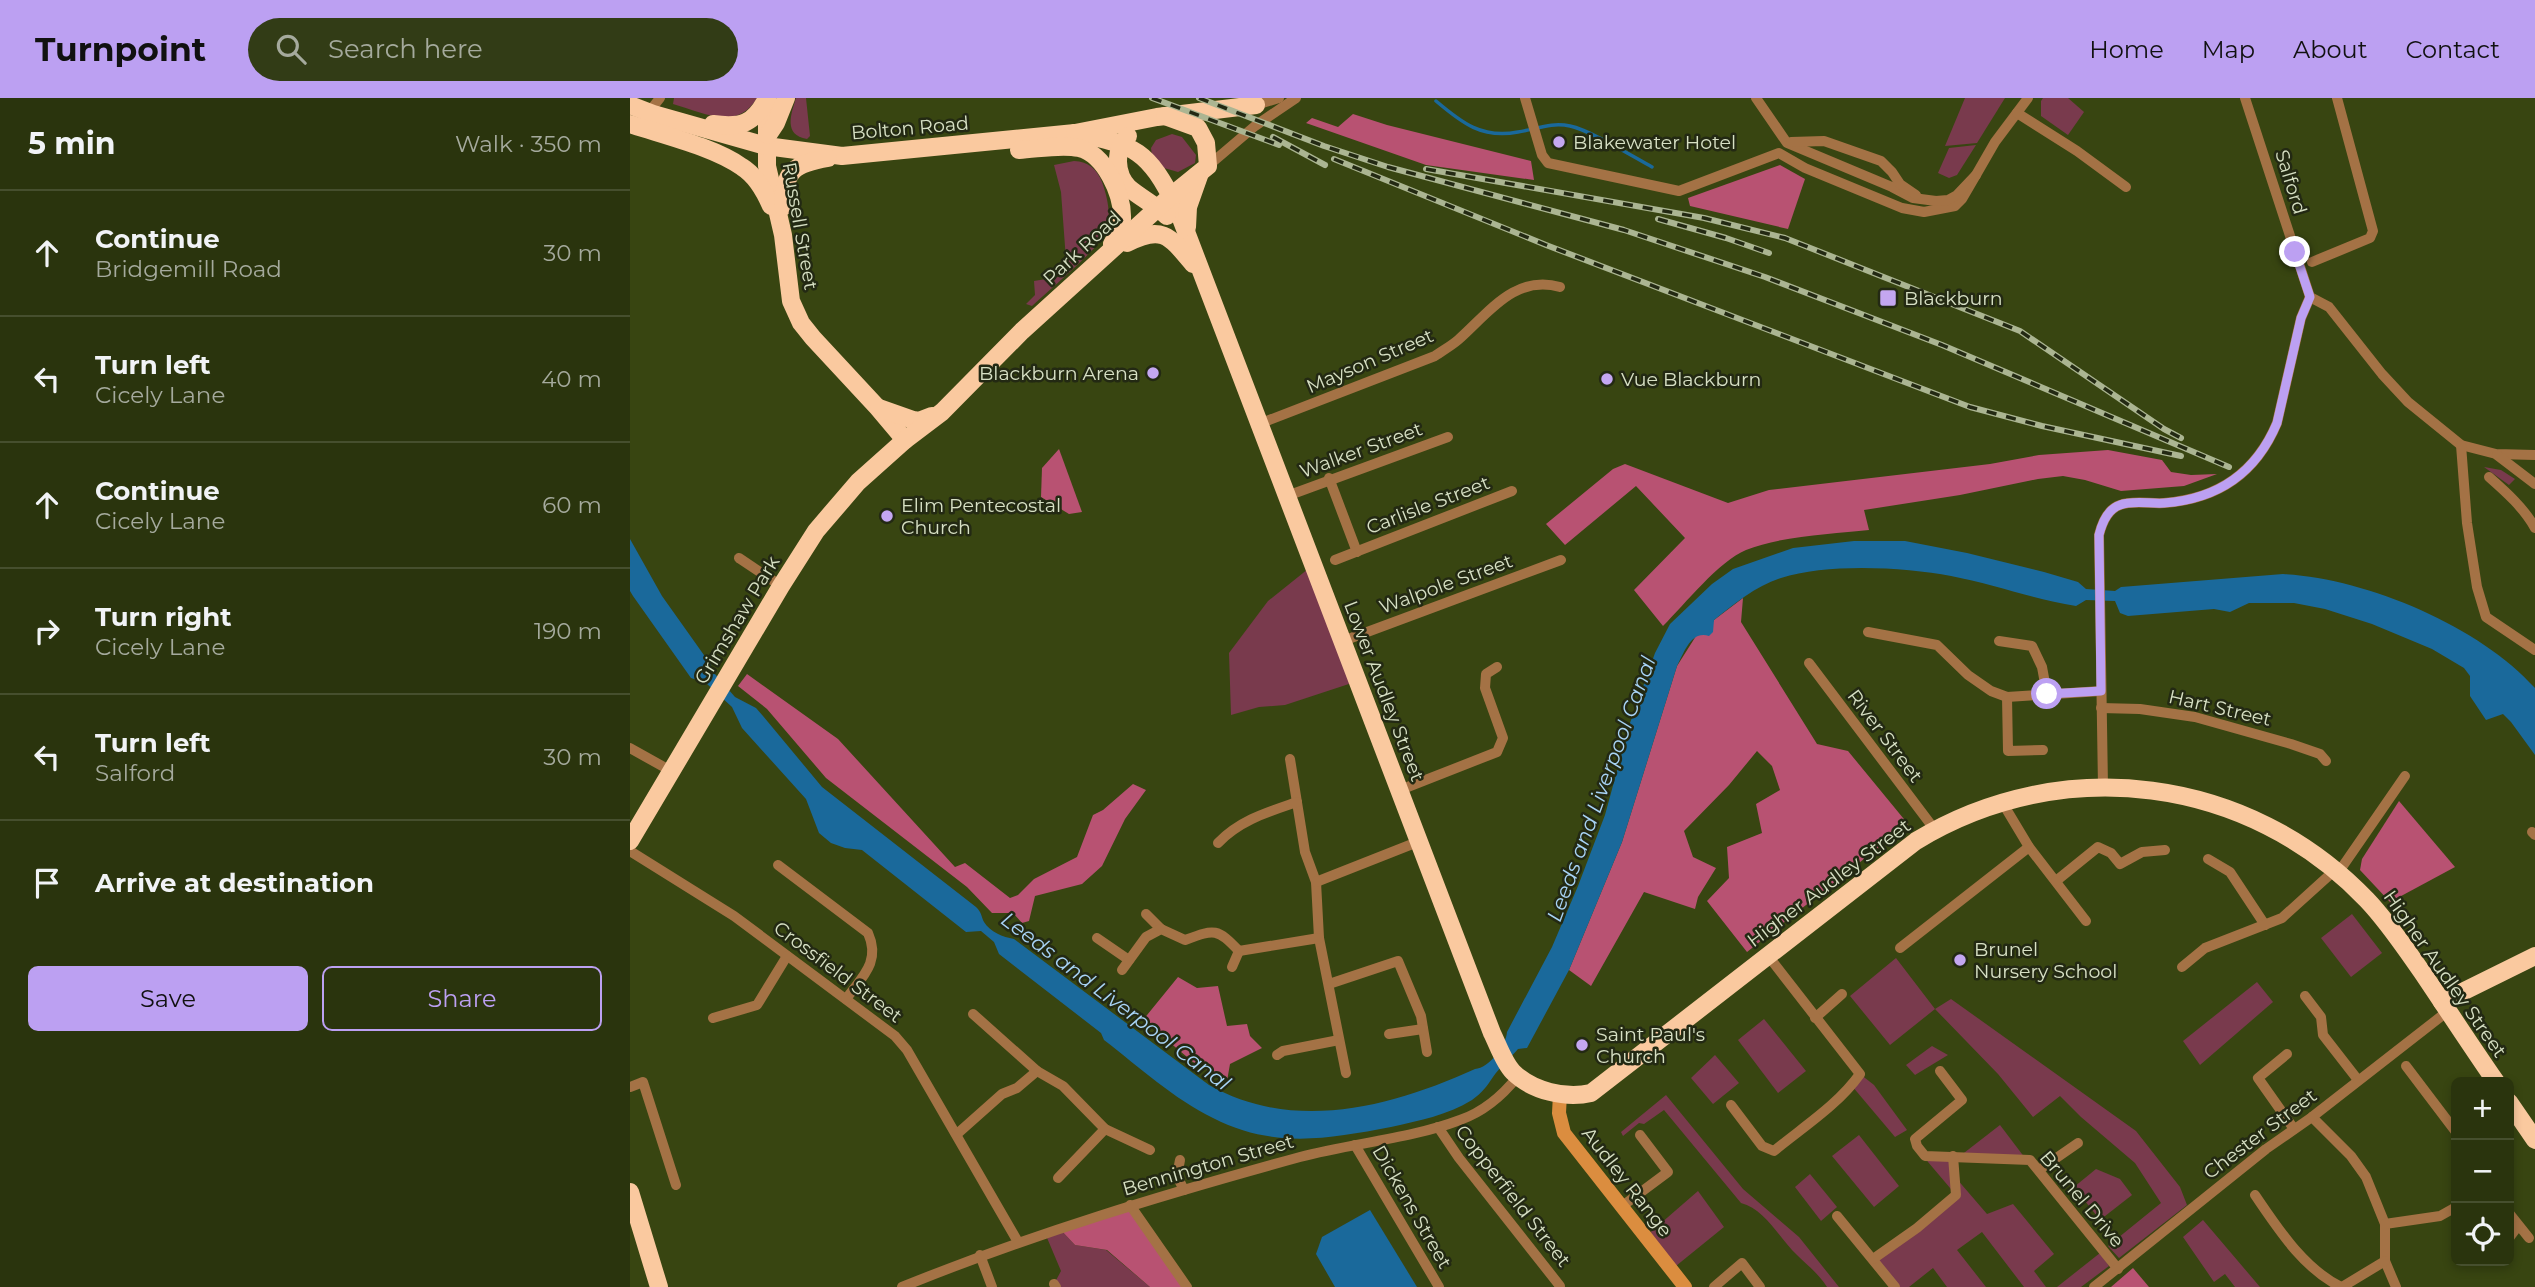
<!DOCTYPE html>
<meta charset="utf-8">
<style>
:root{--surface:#2a340d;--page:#323c16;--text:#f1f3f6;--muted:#a5aa9d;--line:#464f2e;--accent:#bca0f2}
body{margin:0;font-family:Montserrat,sans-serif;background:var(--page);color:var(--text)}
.controls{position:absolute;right:21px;bottom:21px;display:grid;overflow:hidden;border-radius:10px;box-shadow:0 4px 10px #0003}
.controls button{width:63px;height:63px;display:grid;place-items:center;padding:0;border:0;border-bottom:2px solid var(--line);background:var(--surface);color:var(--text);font:35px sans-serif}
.stop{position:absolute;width:21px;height:21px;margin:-16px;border:5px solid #bca0f2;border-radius:50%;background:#fff}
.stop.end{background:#bca0f2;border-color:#fff;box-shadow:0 2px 7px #0008}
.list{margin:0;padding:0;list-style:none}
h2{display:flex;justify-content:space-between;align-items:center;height:91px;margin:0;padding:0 28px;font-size:30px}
h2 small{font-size:23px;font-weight:400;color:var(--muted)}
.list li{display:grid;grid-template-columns:46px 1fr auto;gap:21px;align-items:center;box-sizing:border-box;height:126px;padding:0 28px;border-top:2px solid var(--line)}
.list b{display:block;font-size:26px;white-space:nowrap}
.list p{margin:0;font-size:23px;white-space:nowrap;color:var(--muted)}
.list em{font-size:23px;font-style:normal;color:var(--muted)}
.actions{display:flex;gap:14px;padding:21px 28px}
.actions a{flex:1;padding:16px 0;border:2px solid var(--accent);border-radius:10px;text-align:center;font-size:24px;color:var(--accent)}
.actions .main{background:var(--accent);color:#111}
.icon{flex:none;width:38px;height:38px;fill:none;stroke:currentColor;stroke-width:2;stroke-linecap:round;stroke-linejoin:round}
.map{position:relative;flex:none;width:1905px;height:1189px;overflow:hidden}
header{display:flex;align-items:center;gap:42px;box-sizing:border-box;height:98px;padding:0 35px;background:var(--accent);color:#111}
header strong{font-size:33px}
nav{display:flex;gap:38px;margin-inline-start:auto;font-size:24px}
.search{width:490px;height:63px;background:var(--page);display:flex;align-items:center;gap:18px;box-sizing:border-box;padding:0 24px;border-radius:38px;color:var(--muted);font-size:26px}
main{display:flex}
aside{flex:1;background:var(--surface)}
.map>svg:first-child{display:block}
.green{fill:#793a4d}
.forest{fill:#b85272}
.water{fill:#1a699b}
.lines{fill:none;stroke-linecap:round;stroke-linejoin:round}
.stream{stroke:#1a699b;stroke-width:3.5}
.street{stroke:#a47245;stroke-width:10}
.secondary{stroke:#db8d3f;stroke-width:14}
.highway{stroke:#fac99f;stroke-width:18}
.rail-casing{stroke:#abb592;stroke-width:6}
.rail{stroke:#232913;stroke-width:3.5;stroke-dasharray:10;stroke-linecap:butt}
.route{stroke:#bca0f2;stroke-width:9}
.poi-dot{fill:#c4a7f1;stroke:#232913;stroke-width:2.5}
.labels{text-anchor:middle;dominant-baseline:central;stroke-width:5;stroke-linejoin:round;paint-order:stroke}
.street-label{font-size:19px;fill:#d7e0c4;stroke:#232913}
.poi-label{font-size:19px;fill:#d7e0c4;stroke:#232913;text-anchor:start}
.water-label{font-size:21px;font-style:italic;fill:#a8d3f5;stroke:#232913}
</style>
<header>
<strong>Turnpoint</strong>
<div class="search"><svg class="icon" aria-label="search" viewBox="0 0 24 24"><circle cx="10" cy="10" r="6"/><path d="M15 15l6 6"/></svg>Search here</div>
<nav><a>Home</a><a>Map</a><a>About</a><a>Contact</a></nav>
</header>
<main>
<aside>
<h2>5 min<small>Walk · 350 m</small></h2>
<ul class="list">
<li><svg class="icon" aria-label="ahead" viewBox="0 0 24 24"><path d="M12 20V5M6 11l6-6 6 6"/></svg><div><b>Continue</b><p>Bridgemill Road</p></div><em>30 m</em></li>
<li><svg class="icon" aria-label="left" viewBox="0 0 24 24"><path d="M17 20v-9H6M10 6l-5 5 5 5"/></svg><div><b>Turn left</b><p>Cicely Lane</p></div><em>40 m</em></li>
<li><svg class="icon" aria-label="ahead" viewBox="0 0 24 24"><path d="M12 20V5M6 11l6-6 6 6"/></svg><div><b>Continue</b><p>Cicely Lane</p></div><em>60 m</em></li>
<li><svg class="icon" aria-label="right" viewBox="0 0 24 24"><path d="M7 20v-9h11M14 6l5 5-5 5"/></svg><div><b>Turn right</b><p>Cicely Lane</p></div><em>190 m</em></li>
<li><svg class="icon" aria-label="left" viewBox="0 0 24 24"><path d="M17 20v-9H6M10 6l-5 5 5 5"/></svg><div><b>Turn left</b><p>Salford</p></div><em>30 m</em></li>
<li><svg class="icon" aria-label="arrive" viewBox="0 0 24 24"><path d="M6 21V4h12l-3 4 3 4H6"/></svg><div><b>Arrive at destination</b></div></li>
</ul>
<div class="actions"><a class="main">Save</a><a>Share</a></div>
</aside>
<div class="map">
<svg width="1905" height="1189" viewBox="0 0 1905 1189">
<rect width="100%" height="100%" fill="#384511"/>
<g class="green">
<path d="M 44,0 L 127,0 C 107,34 72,14 43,6 Z"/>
<path d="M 166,0 L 176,0 L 180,38 L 177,41 C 153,37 161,16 166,0 Z"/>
<path d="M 1335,0 L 1375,0 L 1347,45 L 1315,48 Z"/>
<path d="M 1413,0 L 1438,0 L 1454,14 L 1438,37 L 1411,18 L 1411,3 Z"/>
<path d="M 542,36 L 552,39 L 566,57 L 565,65 L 548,74 L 534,70 L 522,58 L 521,50 L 526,42 Z"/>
<path d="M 1346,47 L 1327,77 L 1319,80 L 1308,75 L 1319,50 Z"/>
<path d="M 444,63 C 459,64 466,70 472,84 C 478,101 482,119 475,136 C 470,149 416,195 402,208 L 396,206 L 405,197 L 404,183 L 428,179 L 428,171 L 434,170 L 433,164 L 436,162 L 431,94 L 424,67 Z"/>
<path d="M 1854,369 L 1871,372 L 1885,381 L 1879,387 Z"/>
<path d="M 683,467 L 728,583 L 655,607 L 629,609 L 601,617 L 599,555 L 638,503 Z"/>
<path d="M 1722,816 L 1752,855 L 1721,879 L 1691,840 Z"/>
<path d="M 1266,860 L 1305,911 L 1321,901 L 1506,1033 L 1550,1089 L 1557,1107 L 1489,1160 L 1478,1148 L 1531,1105 L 1505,1065 L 1451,1019 L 1430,998 L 1403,1019 L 1368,976 L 1305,911 L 1260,947 L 1220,898 Z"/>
<path d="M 1627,884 L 1643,904 L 1570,967 L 1553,943 Z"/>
<path d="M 1134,921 L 1176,973 L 1148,995 L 1108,942 Z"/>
<path d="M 1302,948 L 1318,957 L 1285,977 L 1276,967 Z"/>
<path d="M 1085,957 L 1109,985 L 1083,1006 L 1061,980 Z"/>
<path d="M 1230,976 L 1244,987 L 1277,1032 L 1265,1039 L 1222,988 Z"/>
<path d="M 1036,997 L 1113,1091 L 1169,1139 L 1209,1189 L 1197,1189 C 1188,1175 1178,1168 1167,1157 C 1150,1141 1135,1111 1111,1105 L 1034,1012 L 1014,1026 L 1009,1025 L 993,1038 L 991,1034 Z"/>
<path d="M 1370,1027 L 1395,1060 L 1330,1058 Z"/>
<path d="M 1229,1037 L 1269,1088 L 1244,1109 L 1202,1058 Z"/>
<path d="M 1295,1058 L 1323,1058 L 1326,1080 L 1357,1116 L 1383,1106 L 1424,1156 L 1404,1173 L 1416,1189 L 1394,1189 L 1352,1134 L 1327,1152 L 1356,1189 L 1317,1189 L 1303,1170 L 1279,1189 L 1265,1189 L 1243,1161 L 1326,1097 L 1298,1064 Z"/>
<path d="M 1466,1071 L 1490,1081 L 1502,1097 L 1470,1122 L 1444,1089 Z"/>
<path d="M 1180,1076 L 1207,1109 L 1191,1123 L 1165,1089 Z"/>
<path d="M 1068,1093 L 1094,1129 L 1041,1172 L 1015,1139 Z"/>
<path d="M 1573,1122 L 1630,1189 L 1605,1189 L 1595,1176 L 1584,1184 L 1553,1139 Z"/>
<path d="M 429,1130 L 445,1147 L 476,1152 L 520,1189 L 426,1189 L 424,1186 L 431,1173 L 415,1135 Z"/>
<path d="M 1470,1155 L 1479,1168 L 1451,1189 L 1427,1189 Z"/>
</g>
<g class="forest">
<path d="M 723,16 L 757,27 L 901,63 L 904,82 L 796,67 L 676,25 L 682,20 L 708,29 Z"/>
<path d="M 1150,67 L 1175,81 L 1158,131 L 1060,108 L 1058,100 Z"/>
<path d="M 429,351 L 452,414 L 439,416 L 411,399 L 412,370 Z"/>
<path d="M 1478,352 L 1532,362 L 1541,374 L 1561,377 L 1587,376 L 1554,388 L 1491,393 L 1455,382 L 1433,378 L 1408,381 L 1330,397 L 1234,412 L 1239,432 C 1203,436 1150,438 1116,452 C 1089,463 1055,506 1033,528 L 1004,492 L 1055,440 L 1006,388 L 935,447 L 916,426 L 983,371 L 995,366 L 1098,405 L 1139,392 L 1360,366 L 1409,357 Z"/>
<path d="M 1113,500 L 1111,524 L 1187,646 L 1218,653 L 1278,726 L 1117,854 L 1077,803 L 1099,780 L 1097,749 L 1132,735 L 1126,706 L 1150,692 L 1142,668 L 1127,653 L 1099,687 L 1054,733 L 1063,759 L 1086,770 L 1068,799 L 1065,811 L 1014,794 L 961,888 L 939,872 L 992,744 L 1047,568 L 1066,538 C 1074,536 1081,530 1084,522 Z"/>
<path d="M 117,576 L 208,641 L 325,769 L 335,765 L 380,800 L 388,797 L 404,781 L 447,759 L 463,717 L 473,712 L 503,686 L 516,692 L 495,721 L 472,768 L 452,786 L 405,798 L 399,823 L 392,825 L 383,815 L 362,815 L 337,789 L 196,680 L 137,611 L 108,588 Z"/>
<path d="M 1769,703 L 1825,769 L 1760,804 L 1730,772 L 1732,761 Z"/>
<path d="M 548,879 L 567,890 L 588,888 L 597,928 L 617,926 L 620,938 L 632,950 L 600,966 L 597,983 L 563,964 L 513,922 Z"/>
<path d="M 500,1107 L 557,1189 L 520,1189 L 477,1152 L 445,1147 L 429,1130 Z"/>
<path d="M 1503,1170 L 1519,1189 L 1481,1189 Z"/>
</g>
<g class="water">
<path d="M 0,441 L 32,498 L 81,567 L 84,575 L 105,599 L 126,610 L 133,618 L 192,689 L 346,809 C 352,815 351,818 354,824 C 360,834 373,839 384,841 L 579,987 C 664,1035 761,1009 845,971 C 859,970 876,948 877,934 L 922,849 L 948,788 L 975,717 L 1000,625 L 1025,555 L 1040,526 L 1082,486 L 1103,471 L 1163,450 L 1224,443 L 1275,443 L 1337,455 L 1414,474 L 1448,484 L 1456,491 L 1485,493 L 1491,489 L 1653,476 C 1735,480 1850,528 1905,590 L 1905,657 L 1881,624 L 1873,616 L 1856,622 L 1840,598 L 1840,578 L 1834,570 L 1802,551 L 1742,526 L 1695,511 L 1664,505 L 1619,505 L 1600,514 L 1584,511 L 1498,518 L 1490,515 L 1485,503 L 1456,502 L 1446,508 C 1403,501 1363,486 1321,478 C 1274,469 1197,465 1151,480 C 1126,488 1104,506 1084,522 L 1083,534 L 1079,538 C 1061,532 1054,555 1047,568 L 992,744 L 939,872 L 897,950 L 888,951 C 880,960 870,969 863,979 C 857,988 852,995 842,1002 C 818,1017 788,1023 761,1029 C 697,1041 644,1051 583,1020 C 544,1001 509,969 474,942 L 471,935 L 369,856 L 364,844 L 351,833 L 336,834 L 232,752 L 215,750 L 201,745 L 189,735 L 176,701 L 112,630 L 102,609 L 76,585 L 61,580 L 3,498 L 0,493 Z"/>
<path d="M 740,1112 L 787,1189 L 705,1189 L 686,1156 L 692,1139 Z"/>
</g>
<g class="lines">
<path class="stream" d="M 806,3 C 832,25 852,41 888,34 C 907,31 921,24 940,28 C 960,32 1002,58 1022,69"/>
<g class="street">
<path d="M 895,0 L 912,57 L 918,65 L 1049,93 L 1149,55 L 1175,70 L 1272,110 L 1294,114 L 1325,108 L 1332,101 L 1346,77"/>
<path d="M 1126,0 L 1157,45 L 1262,89 L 1283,100 L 1306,103 L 1318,102 L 1327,97 L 1346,77 L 1365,44 L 1398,0"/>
<path d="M 1615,0 L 1680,199 L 1699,209 L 1752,276 L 1778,304 L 1831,347 L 1866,356 L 1905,357"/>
<path d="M 626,7 L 649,0"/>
<path d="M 19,14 L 30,0"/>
<path d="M 1387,15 L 1447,53 L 1496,89"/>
<path d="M 1161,44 L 1194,43 L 1251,63 L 1262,74 L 1270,86 L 1286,97"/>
<path d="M 578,68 L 625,28 L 666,0"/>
<path d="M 1682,164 L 1740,140 L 1743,133 L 1707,0"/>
<path d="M 629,326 L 805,258 C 812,253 821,248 828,242 C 858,216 884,176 930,189"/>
<path d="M 1831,347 L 1837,425 L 1847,489 L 1856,519 L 1905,552"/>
<path d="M 1867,357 L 1905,386"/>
<path d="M 1859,379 C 1876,394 1894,410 1905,430"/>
<path d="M 699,380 L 727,454"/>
<path d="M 657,398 L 818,339"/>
<path d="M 109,460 L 151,488"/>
<path d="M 705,462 L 882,393"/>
<path d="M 1238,534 L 1307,547 L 1338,577 L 1361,593 L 1377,599 L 1471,593"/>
<path d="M 713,543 L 931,462"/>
<path d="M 1369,543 L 1402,548 L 1412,569 L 1417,596"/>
<path d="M 1179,565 L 1305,732"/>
<path d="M 1377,599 L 1378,653 L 1413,652"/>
<path d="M 1471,610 L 1510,611 L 1565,619 L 1661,646 L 1690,656 L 1696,663"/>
<path d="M 0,650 L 41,673"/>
<path d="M 660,661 L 675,754 L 686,784 L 689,840 L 716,975"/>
<path d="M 1473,689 L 1469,437 C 1472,425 1478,411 1490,407 C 1502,402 1521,406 1534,405 C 1588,401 1626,375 1647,325 L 1671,220 L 1680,199"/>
<path d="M 770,692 L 867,654 L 873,640 L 855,590 L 856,576 L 867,569"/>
<path d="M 1372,704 L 1399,749 L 1456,823"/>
<path d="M 1902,734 L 1905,737"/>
<path d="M 588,745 C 610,722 638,714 667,704"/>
<path d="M 0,753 L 104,818 L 265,938 L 277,952 L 388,1144"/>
<path d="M 1578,761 L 1600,774 L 1635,827"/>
<path d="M 148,767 L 238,835 C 251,864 232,879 216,901"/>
<path d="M 1708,775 L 1775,678"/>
<path d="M 1426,783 L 1468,749 L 1481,755 L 1490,766 L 1512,754 L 1535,752"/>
<path d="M 686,784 L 790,743"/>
<path d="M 516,816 L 531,831"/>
<path d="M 467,840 L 499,862"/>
<path d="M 1270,850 L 1399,749"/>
<path d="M 602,869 L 609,853"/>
<path d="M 1552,869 L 1575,850 L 1652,820 L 1705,772"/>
<path d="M 492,872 L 516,839 L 531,831 L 555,842 C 585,831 587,830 609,853 L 689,840"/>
<path d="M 699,886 L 768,863 L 791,918 L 797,954"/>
<path d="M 1675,898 L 1691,919 L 1693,937 L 1728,982"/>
<path d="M 343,916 L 407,973 L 433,988 L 475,1031 L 520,1052"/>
<path d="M 83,920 L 127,907 L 157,858"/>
<path d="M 1185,920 L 1212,896"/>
<path d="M 759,936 L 793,931"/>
<path d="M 1657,956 L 1628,980 L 1664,1031"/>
<path d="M 647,957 L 653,953 L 709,942"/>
<path d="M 1776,968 L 1826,1034"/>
<path d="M 1310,973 L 1332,1002 L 1285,1041 L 1287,1048 L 1295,1058 L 1400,1062 L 1488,1171"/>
<path d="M 0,989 L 13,984 L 46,1087"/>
<path d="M 1101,1007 L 1132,1048 L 1144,1053 C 1173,1029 1208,1007 1230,976 L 1139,859"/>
<path d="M 1682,1019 L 1721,1058 L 1736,1079 L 1755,1126 L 1755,1163 L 1766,1189"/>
<path d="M 808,1029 L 829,1060 L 930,1188"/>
<path d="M 327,1036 L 372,996 L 387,990 L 407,973"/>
<path d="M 725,1047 L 809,1189"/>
<path d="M 550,1062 L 547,1078 L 554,1092"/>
<path d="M 1409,1072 L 1448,1045"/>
<path d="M 428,1080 L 475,1031"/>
<path d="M 1625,1097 C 1649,1132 1673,1170 1711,1189"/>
<path d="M 500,1107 L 557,1189"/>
<path d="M 991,1109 L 1038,1074 L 1010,1037"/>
<path d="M 1879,1115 L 1899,1140"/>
<path d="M 1207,1118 L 1265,1189"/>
<path d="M 1755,1126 L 1810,1118 L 1826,1109"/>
<path d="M 1879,1140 L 1888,1128"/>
<path d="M 350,1157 L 362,1189"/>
<path d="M 1243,1161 L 1287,1130 L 1326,1097 L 1323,1058"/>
<path d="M 424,1186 L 426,1189"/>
<path d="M 272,1189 C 402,1136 535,1096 670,1059 C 722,1045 780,1041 830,1022 C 853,1014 873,997 888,978"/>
<path d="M 1084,1189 L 1112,1165 L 1130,1189"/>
<path d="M 1464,1189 L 1636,1051 L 1682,1019 L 1818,913"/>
<path d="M 1712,1189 L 1755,1163"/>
</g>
<path class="secondary" d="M 930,996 L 929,1015 L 934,1035 L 1055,1189"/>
<g class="highway">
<path d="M 137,0 L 137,68 L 153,137 L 161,203 L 171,225 L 183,240 L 248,310 L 275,342"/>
<path d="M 0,7 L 23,16 L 136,48 L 212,58 L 445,35 L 527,19 L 626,7"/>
<path d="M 0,26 C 33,37 84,49 112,69 C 125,77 135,94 141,108"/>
<path d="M 83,26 C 111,30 124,26 137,0"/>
<path d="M 445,35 C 507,48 517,51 547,110 L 862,935 C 868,947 874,965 883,974 C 902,993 936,1001 961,995 L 1286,743 C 1432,654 1619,678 1737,802 C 1758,824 1775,850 1792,874 C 1817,911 1841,948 1866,984"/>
<path d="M 138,37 L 146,25 L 156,0"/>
<path d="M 498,38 C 484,51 485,76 499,90 C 511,100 525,107 537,118"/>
<path d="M 389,52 C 408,51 431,46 449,50 C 475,56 493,97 492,121 C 491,131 487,138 482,146"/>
<path d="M 153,109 C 154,73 163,66 198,60"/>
<path d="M 557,129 L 558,109 L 570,75"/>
<path d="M 497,145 C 532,127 539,137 563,166"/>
<path d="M 249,310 L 283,322 L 289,323 L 302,318"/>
<path d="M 0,743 L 151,488 L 186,433 L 228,384 L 275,342 L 312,314 L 392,233 L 541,98 L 578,68 L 576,45 L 568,30 L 535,18"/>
<path d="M 1812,904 L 1905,858"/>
<path d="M 1879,1004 L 1905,1042"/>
<path d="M 0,1094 L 29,1189"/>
</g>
<defs>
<g id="rail">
<path d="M 522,0 L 649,47"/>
<path d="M 569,0 L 694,48 L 758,69 L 994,132 L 1135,179 L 1312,247 L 1599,369"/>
<path d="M 643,39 L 695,67"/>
<path d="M 704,61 L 916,147 L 1340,309 L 1412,328 L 1551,358"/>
<path d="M 796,71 L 1074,120 L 1155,140 L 1390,233 L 1534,331 L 1551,340"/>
<path d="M 1028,121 L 1096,140 L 1139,155"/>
</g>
</defs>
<use href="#rail" class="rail-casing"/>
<use href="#rail" class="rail"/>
</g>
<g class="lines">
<path class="route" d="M 1417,596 L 1471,593 L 1469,437 C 1472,425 1478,411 1490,407 C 1502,402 1521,406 1534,405 C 1588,401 1626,375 1647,325 L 1671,220 L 1680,199 L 1665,154"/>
</g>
<g class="poi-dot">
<circle cx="929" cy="44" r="7"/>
<rect x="1249" y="191" width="18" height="18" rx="3.5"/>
<circle cx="523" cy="275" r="7"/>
<circle cx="977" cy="281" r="7"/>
<circle cx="257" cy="418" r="7"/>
<circle cx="1330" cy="862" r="7"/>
<circle cx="952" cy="947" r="7"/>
</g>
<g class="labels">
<g class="street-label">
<text transform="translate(280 30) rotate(-5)">Bolton Road</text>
<text transform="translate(1661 84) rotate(73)">Salford</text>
<text transform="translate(170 128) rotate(80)">Russell Street</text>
<text transform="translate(452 150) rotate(-43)">Park Road</text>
<text transform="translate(740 263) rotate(-23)">Mayson Street</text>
<text transform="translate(731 352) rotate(-20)">Walker Street</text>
<text transform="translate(798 407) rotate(-21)">Carlisle Street</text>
<text transform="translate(816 486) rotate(-20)">Walpole Street</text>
<text transform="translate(107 522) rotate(-59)">Grimshaw Park</text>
<text transform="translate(754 593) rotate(69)">Lower Audley Street</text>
<text transform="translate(1590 610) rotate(13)">Hart Street</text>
<text transform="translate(1255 638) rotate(53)">River Street</text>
<text transform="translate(1199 785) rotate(-37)">Higher Audley Street</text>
<text transform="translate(208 874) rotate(37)">Crossfield Street</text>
<text transform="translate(1815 876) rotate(55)">Higher Audley Street</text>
<text transform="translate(1630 1036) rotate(-37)">Chester Street</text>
<text transform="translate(578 1067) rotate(-16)">Bennington Street</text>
<text transform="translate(997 1084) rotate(52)">Audley Range</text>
<text transform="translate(883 1098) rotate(52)">Copperfield Street</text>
<text transform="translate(1452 1101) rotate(50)">Brunel Drive</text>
<text transform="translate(782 1109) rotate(60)">Dickens Street</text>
</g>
<g class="poi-label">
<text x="943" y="44">Blakewater Hotel</text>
<text x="1274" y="200">Blackburn</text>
<text x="509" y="275" text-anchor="end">Blackburn Arena</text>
<text x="991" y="281">Vue Blackburn</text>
<text x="271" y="407">Elim Pentecostal<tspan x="271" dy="22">Church</tspan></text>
<text x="1344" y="851">Brunel<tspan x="1344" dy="22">Nursery School</tspan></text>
<text x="966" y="936">Saint Paul's<tspan x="966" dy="22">Church</tspan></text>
</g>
<g class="water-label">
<text transform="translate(971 691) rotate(-70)">Leeds and Liverpool Canal</text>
<text transform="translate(486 903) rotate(37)">Leeds and Liverpool Canal</text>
</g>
</g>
</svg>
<div class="controls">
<button>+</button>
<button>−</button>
<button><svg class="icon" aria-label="locate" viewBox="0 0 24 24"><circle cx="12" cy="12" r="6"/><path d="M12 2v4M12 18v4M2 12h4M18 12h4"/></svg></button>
</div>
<div class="stop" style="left:1417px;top:596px"></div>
<div class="stop end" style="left:1665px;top:154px"></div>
</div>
</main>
